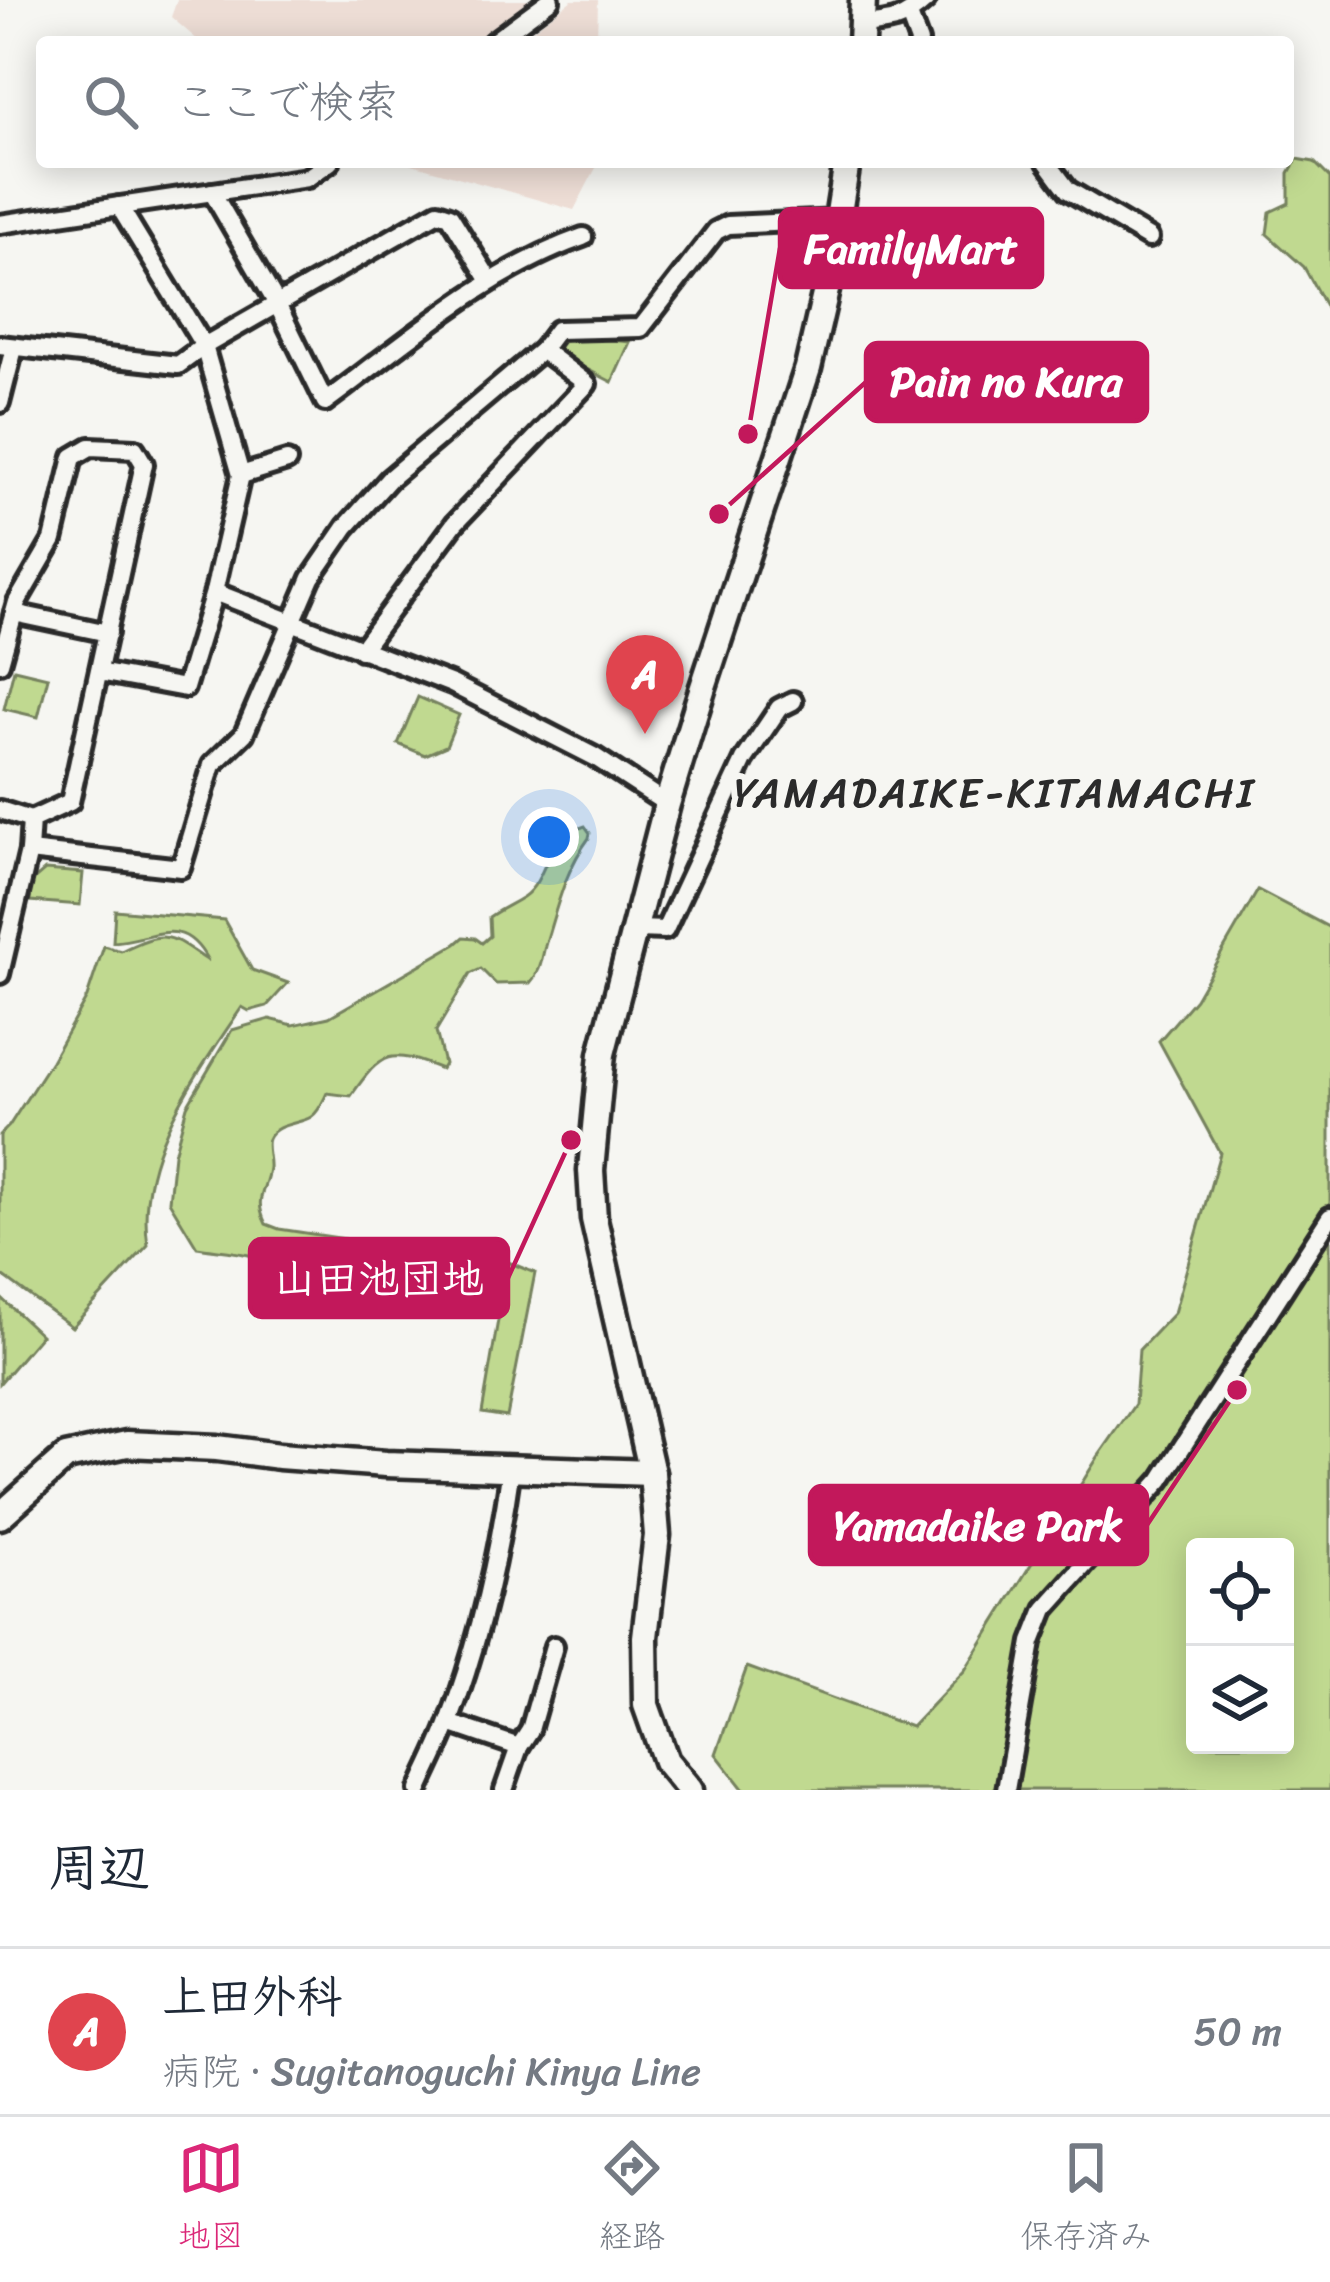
<!DOCTYPE html>
<html lang="ja">
<meta charset="utf-8">
<style>
:root{--surface:#fff;--page:#f2f2f3;--text:#1f2937;--muted:#747a83;--line:#e0e1e3;--accent:#db2777}
body{margin:0;font-family:Sriracha,"Klee One",sans-serif;background:var(--page);color:var(--text)}
.controls{position:absolute;right:36px;bottom:36px;display:grid;overflow:hidden;border-radius:12px;box-shadow:0 6px 30px #0003}
.controls button{width:108px;height:108px;display:grid;place-items:center;padding:0;border:0;border-bottom:3px solid var(--line);background:var(--surface);color:var(--text);font:60px sans-serif}
.you{position:absolute;left:549px;top:837px;width:42px;height:42px;margin:-30px;border:9px solid #fff;border-radius:50%;background:#1a73e8;box-shadow:0 0 0 18px #1a73e833}
.badge{display:grid;place-items:center;width:78px;height:78px;border-radius:50%;background:var(--accent);color:#fff;font-size:39px;font-weight:700}
.pin{position:absolute;translate:-50% -99px;filter:drop-shadow(0 3px 6px #0008)}
.pin::after{content:'';position:absolute;top:63px;width:42px;height:36px;background:inherit;clip-path:polygon(0 0,100% 0,50% 100%)}
.list{margin:0;padding:0;list-style:none}
h2{display:flex;justify-content:space-between;align-items:center;height:156px;margin:0;padding:0 48px;font-size:51px}
h2 small{font-size:39px;font-weight:400;color:var(--muted)}
.list li{display:grid;grid-template-columns:78px 1fr auto;gap:36px;align-items:center;box-sizing:border-box;height:168px;padding:0 48px;border-top:3px solid var(--line)}
.list b{display:block;font-size:45px;white-space:nowrap}
.list p{margin:0;font-size:39px;white-space:nowrap;color:var(--muted)}
.list em{font-size:39px;font-style:normal;color:var(--muted)}
.icon{flex:none;width:66px;height:66px;fill:none;stroke:currentColor;stroke-width:2;stroke-linecap:round;stroke-linejoin:round}
.map{position:relative;flex:none;width:1330px;height:1790px;overflow:hidden}
.search{position:absolute;background:var(--surface);box-shadow:0 6px 30px #0003;left:36px;right:36px;top:36px;height:132px;display:flex;align-items:center;gap:30px;box-sizing:border-box;padding:0 42px;border-radius:12px;color:var(--muted);font-size:45px}
.sheet{height:324px;background:var(--surface)}
nav{display:flex;justify-content:space-around;align-items:center;box-sizing:border-box;height:168px;border-top:3px solid var(--line);background:var(--surface);font-size:33px;color:var(--muted)}
nav a{display:grid;justify-items:center;gap:6px}
nav .on{color:var(--accent)}
.map>svg:first-child{display:block}
.built{fill:#edddd5}
.green{fill:#c0d990;stroke:#76825e;stroke-width:3;fill-rule:evenodd}
.lines{fill:none;stroke-linecap:round;stroke-linejoin:round}
.street-casing{stroke:#2b2b2b;stroke-width:26}
.secondary-casing{stroke:#2b2b2b;stroke-width:33}
.street{stroke:#f6f6f2;stroke-width:16}
.secondary{stroke:#f6f6f2;stroke-width:24}
.labels{text-anchor:middle;dominant-baseline:central;stroke-width:12;stroke-linejoin:round;paint-order:stroke}
.neighbourhood-label{font-size:42px;letter-spacing:3px;fill:#2b2b2b;stroke:#f6f6f2}
.leader{fill:none;stroke:#c2185b;stroke-width:4.5}
.callout-dot{fill:#c2185b;stroke:#f6f6f2;stroke-width:4.5}
.callout{fill:#c2185b;stroke:#c2185b;stroke-width:4.5}
.callout-label{font-size:42px;text-anchor:middle;font-weight:bold;fill:#fff}
</style>
<div class="map">
<svg width="1330" height="1790" viewBox="0 0 1330 1790">
<rect width="100%" height="100%" fill="#f6f6f2"/>
<filter id="ink" filterUnits="userSpaceOnUse"><feTurbulence type="fractalNoise" baseFrequency=".00833" numOctaves="2"/><feDisplacementMap in="SourceGraphic" scale="24" xChannelSelector="R" yChannelSelector="G"/><feConvolveMatrix kernelMatrix="1 2 1 2 8 2 1 2 1" color-interpolation-filters="sRGB"/></filter>
<g filter="url(#ink)">
<g class="built">
<path d="M 177,0 L 534,0 L 475,42 L 200,42 L 171,17 Z"/>
<path d="M 572,0 L 598,0 L 597,42 L 517,42 Z"/>
<path d="M 405,162 L 599,162 L 574,210 Z"/>
</g>
<g class="green">
<path d="M 1297,159 L 1314,162 L 1330,178 L 1330,315 L 1304,267 L 1267,234 L 1270,212 L 1289,203 L 1289,173 Z"/>
<path d="M 563,335 L 630,342 L 612,382 L 577,364 L 556,348 Z"/>
<path d="M 14,669 L 48,677 L 38,717 L 4,709 Z"/>
<path d="M 418,697 L 459,715 L 446,746 L 425,755 L 398,744 Z"/>
<path d="M 585,826 L 590,833 L 589,838 C 566,869 558,903 547,939 C 541,957 543,969 530,983 L 496,984 L 481,969 L 470,974 L 436,1031 L 444,1064 L 441,1069 C 389,1049 383,1050 351,1096 L 327,1093 C 323,1101 319,1112 311,1117 C 300,1124 275,1123 268,1139 C 265,1146 270,1159 269,1168 C 266,1191 253,1198 266,1224 L 279,1229 L 345,1239 L 358,1255 C 339,1277 306,1277 279,1269 C 270,1266 262,1258 253,1256 C 236,1251 215,1250 197,1247 L 169,1201 L 174,1154 L 187,1106 L 232,1030 L 270,1019 L 293,1025 L 329,1017 L 456,944 L 464,937 L 475,938 L 482,943 L 490,936 L 489,917 C 500,909 512,904 523,897 C 541,885 546,857 558,838 L 574,837 L 577,829 Z"/>
<path d="M 45,870 L 83,873 L 80,905 L 30,901 L 31,882 Z"/>
<path d="M 1258,890 L 1330,928 L 1330,1790 L 744,1790 L 716,1754 L 747,1667 L 911,1727 L 965,1670 L 1098,1457 L 1135,1404 L 1139,1350 L 1174,1313 L 1220,1153 L 1159,1041 L 1195,999 ZM 1195,1547 L 1285,1547 L 1285,1745 L 1195,1745 Z"/>
<path d="M 115,910 L 224,920 L 252,970 L 288,983 L 267,1006 L 249,1011 L 242,1007 C 195,1077 134,1157 148,1245 L 72,1327 L 0,1274 L 0,1135 L 9,1126 L 51,1061 L 87,997 L 104,946 L 121,951 C 169,928 169,935 208,961 C 182,912 153,940 113,942 Z"/>
<path d="M 508,1262 L 535,1273 L 507,1417 L 482,1413 Z"/>
<path d="M 0,1297 L 41,1335 L 0,1383 Z"/>
</g>
<g class="lines">
<defs>
<g id="street">
<path d="M 909,15 L 919,42"/>
<path d="M 863,25 C 893,22 903,21 926,0"/>
<path d="M 493,42 L 550,0"/>
<path d="M 1047,162 L 1068,190 L 1149,238"/>
<path d="M 212,192 L 277,304 L 325,402 C 407,342 486,271 583,237"/>
<path d="M 0,224 L 307,178 L 330,162"/>
<path d="M 0,345 L 178,365 L 204,346 L 438,212 L 450,216 L 490,281"/>
<path d="M 542,350 L 557,330 L 641,328 L 716,231 L 728,225 L 839,220"/>
<path d="M 0,403 L 14,348"/>
<path d="M 241,475 L 287,461"/>
<path d="M 214,592 L 452,684 L 595,757 L 667,804"/>
<path d="M 14,613 L 108,633"/>
<path d="M 0,663 L 17,602 L 53,540 L 73,457 L 90,447 L 135,449 L 144,464 L 70,802 L 31,820 L 0,810"/>
<path d="M 99,672 L 185,688 L 214,592 L 241,475 L 204,346 L 119,206"/>
<path d="M 29,851 L 181,868 L 212,765 L 244,734 L 311,578 L 346,527 L 389,479 L 542,350 L 587,384 L 455,523 L 361,650"/>
<path d="M 637,929 L 665,930 L 744,760 L 779,708 L 793,701"/>
<path d="M 0,974 L 29,851 L 31,820"/>
<path d="M 449,1723 L 519,1747"/>
<path d="M 419,1790 C 429,1767 441,1745 449,1722 C 480,1640 499,1555 511,1468"/>
<path d="M 504,1790 L 519,1747 L 530,1730 L 554,1646"/>
<path d="M 1006,1790 L 1032,1642 L 1045,1609 L 1161,1480 L 1330,1217"/>
</g>
<g id="secondary">
<path d="M 861,42 L 863,0"/>
<path d="M 0,1516 L 66,1457 L 127,1444 L 217,1448 L 279,1456 L 386,1464 L 652,1473"/>
<path d="M 690,1790 L 666,1761 L 646,1705 L 645,1637 L 657,1535 L 652,1473 L 594,1219 L 591,1170 L 602,1054 L 667,804 L 702,690 L 808,368 L 829,277 L 847,162"/>
</g>
</defs>
<use href="#street" class="street-casing"/>
<use href="#secondary" class="secondary-casing"/>
<use href="#street" class="street"/>
<use href="#secondary" class="secondary"/>
</g>
</g>
<g class="labels">
<g class="neighbourhood-label">
<text x="995" y="793">YAMADAIKE-KITAMACHI</text>
</g>
</g>
<path class="leader" d="M748 434L780 248M719 514L866 382M571 1140L508 1278M1237 1390L1147 1525"/>
<g class="callout-dot">
<circle cx="748" cy="434" r="12"/>
<circle cx="719" cy="514" r="12"/>
<circle cx="571" cy="1140" r="12"/>
<circle cx="1237" cy="1390" r="12"/>
</g>
<g class="callout">
<rect x="780" y="209" width="262" height="78" rx="12"/>
<rect x="866" y="343" width="281" height="78" rx="12"/>
<rect x="250" y="1239" width="258" height="78" rx="12"/>
<rect x="810" y="1486" width="337" height="78" rx="12"/>
</g>
<g class="callout-label">
<text x="911" y="263">FamilyMart</text>
<text x="1006" y="396">Pain no Kura</text>
<text x="379" y="1293">山田池団地</text>
<text x="978" y="1540">Yamadaike Park</text>
</g>
</svg>
<div class="controls">
<button><svg class="icon" aria-label="locate" viewBox="0 0 24 24"><circle cx="12" cy="12" r="6"/><path d="M12 2v4M12 18v4M2 12h4M18 12h4"/></svg></button>
<button><svg class="icon" aria-label="layers" viewBox="0 0 24 24"><path d="M12 4l9 5-9 5-9-5zM3 14l9 5 9-5"/></svg></button>
</div>
<div class="you"></div>
<div class="pin badge" style="left:645px;top:734px;background:#e0444e">A</div>
<div class="search"><svg class="icon" aria-label="search" viewBox="0 0 24 24"><circle cx="10" cy="10" r="6"/><path d="M15 15l6 6"/></svg>ここで検索</div>
</div>
<section class="sheet">
<h2>周辺<small></small></h2>
<ul class="list">
<li><span class="badge" style="background:#e0444e">A</span><div><b>上田外科</b><p>病院 · Sugitanoguchi Kinya Line</p></div><em>50 m</em></li>
</ul>
</section>
<nav>
<a class="on"><svg class="icon" aria-label="map" viewBox="0 0 24 24"><path d="M3 6l6-2 6 2 6-2v14l-6 2-6-2-6 2zM9 4v14M15 6v14"/></svg>地図</a>
<a><svg class="icon" aria-label="directions" viewBox="0 0 24 24"><path d="M12 3l9 9-9 9-9-9zM9 14v-3h6M13 9l2 2-2 2"/></svg>経路</a>
<a><svg class="icon" aria-label="saved" viewBox="0 0 24 24"><path d="M7 4h10v16l-5-4-5 4z"/></svg>保存済み</a>
</nav>
